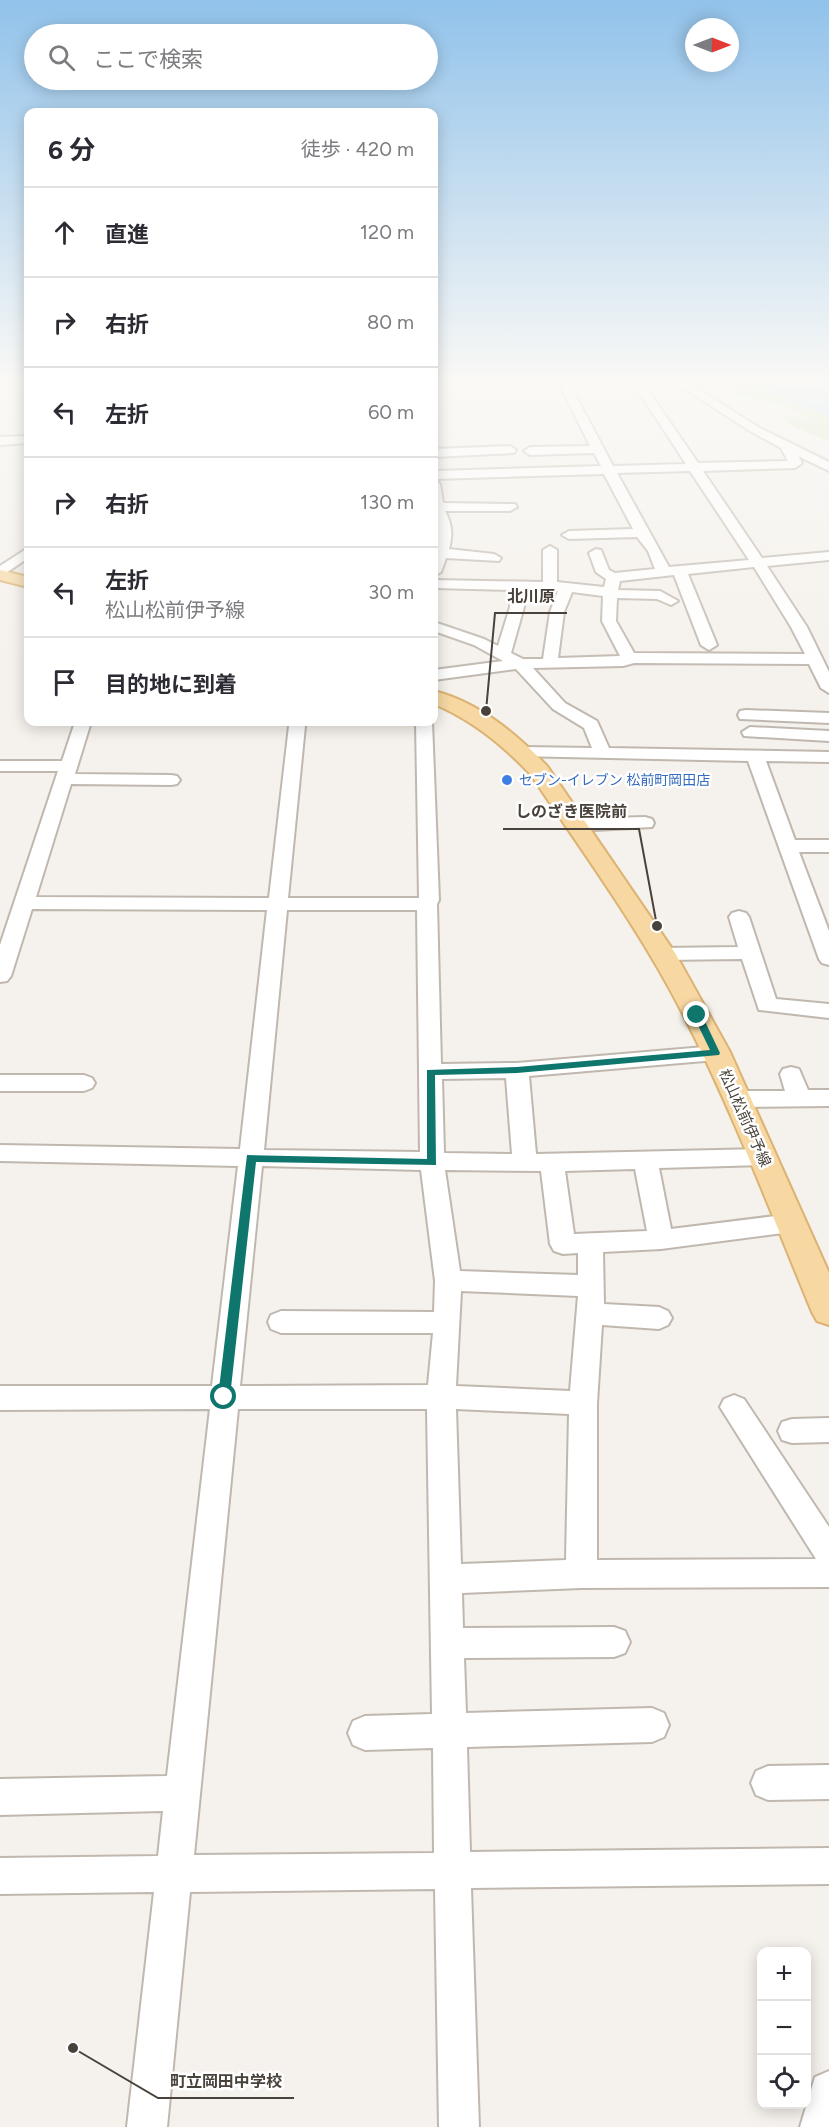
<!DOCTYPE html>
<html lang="ja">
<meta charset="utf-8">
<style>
:root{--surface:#fff;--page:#f7f7f7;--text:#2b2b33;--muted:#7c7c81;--line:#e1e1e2}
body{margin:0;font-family:Figtree,"Noto Sans JP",sans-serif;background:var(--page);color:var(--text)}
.controls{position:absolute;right:18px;bottom:18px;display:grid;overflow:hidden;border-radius:12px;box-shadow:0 3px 15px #0003}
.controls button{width:54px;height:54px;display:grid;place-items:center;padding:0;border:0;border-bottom:2px solid var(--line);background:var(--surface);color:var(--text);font:30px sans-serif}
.compass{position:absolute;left:685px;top:18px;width:54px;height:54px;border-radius:50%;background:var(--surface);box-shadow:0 3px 15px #0003;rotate:90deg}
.stop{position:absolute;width:18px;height:18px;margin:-14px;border:4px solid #0f766e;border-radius:50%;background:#fff}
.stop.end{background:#0f766e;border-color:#fff;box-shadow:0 2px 6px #0008}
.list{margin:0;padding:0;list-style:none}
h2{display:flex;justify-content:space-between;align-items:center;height:78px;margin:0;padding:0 24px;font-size:26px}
h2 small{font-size:20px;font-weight:400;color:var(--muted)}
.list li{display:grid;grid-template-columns:39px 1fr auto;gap:18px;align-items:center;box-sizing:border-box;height:90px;padding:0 24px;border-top:2px solid var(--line)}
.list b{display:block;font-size:22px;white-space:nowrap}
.list p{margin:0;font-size:20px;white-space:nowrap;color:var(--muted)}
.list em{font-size:20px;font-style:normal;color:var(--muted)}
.icon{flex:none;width:33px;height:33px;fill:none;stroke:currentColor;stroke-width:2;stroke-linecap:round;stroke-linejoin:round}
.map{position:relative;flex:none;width:829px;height:2127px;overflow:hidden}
.search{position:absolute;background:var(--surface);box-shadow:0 3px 15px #0003;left:24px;top:24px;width:414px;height:66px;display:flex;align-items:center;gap:15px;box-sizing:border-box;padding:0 21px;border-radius:33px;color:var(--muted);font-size:22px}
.panel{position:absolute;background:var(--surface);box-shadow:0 3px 15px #0003;left:24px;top:108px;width:414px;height:618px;border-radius:12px}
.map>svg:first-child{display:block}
.green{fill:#d5e6b8}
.water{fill:#aed8ec}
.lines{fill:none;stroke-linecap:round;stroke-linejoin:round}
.minor-casing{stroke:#c0b8af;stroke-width:4}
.major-casing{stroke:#dcb373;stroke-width:4}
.minor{fill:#fff;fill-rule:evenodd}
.major{fill:#f7d8a3;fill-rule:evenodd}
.route{fill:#0f766e}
.shop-dot{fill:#3f7fe0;stroke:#fff;stroke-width:2}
.labels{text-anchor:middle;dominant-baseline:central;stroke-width:5;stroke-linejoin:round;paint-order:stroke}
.far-shop-label{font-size:14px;fill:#366cbe;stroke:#fff;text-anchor:start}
.street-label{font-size:15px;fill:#49423a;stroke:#fff}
.leader{fill:none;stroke:#49423a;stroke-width:2}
.callout-dot{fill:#49423a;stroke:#fff;stroke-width:2}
.callout-label{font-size:16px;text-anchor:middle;font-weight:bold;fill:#49423a;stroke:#fff;stroke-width:5;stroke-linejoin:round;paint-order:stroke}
</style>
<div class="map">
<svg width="829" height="2127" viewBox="0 0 829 2127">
<rect width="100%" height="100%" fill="#f5f1ec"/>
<path class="green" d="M 728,383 L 749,383 L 829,417 L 829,441 L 791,426 L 784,417 L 794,416 L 811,421 C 798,410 756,397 739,396 Z"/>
<path class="water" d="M 749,383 L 820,383 L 829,386 L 829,417 Z"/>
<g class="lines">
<defs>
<g id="minor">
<path d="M 559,383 L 569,383 L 613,466 L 686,464 L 633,383 L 643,383 L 698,463 L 788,461 L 781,448 L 750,431 L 676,383 L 688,383 L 758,427 L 829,462 L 829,471 L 798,456 L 802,463 L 795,468 L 703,471 L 762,558 L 829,552 L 829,560 L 767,566 L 807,627 L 829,672 L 829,693 L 821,688 L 809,664 L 634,663 L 623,666 L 533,668 L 565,703 L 597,721 L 609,748 L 829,752 L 829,762 L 766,761 L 795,840 L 829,840 L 829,852 L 799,852 L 829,931 L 829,965 L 822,963 L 819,959 L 748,761 L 517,756 L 514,752 L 517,748 L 523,747 L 592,748 L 584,728 L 553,709 L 516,669 L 434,680 L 434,670 L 503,661 L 474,645 L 434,631 L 434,622 L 484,639 L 498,646 L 510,607 L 511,590 L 434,588 L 434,580 L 543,582 L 543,550 L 550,546 L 557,550 L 557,582 L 604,587 L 606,579 L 596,572 L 589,553 L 596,549 L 601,550 L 609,570 L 615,573 L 655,569 L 648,551 L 637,537 L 569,539 L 562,535 L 569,531 L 633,529 L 604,474 L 434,479 L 434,471 L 601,466 L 594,453 L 530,455 L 524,451 L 530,447 L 590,446 ZM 690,471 L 749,560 L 669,567 L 617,473 ZM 754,567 L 791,627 L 805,654 L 634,653 L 616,621 L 617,598 L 657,599 L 671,605 L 678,601 L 660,591 L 618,590 L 620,581 L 674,575 L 701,645 L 709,650 L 717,645 L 688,574 ZM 525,590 L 558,591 L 550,612 L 543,659 L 523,659 L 511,653 L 524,607 ZM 572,592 L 603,596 L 602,621 L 620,656 L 558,658 L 564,612 Z"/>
<path d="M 28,436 L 28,443 L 0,445 L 0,437 Z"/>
<path d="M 510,446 L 516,450 L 514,453 L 434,457 L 434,449 Z"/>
<path d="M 434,480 L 440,484 L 443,503 L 515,504 L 517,507 L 510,511 L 445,511 C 452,524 453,535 449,549 L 494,554 L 501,558 L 499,561 L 446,558 L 441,572 L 434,576 L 434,553 L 438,540 L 437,521 L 434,514 Z"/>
<path d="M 28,548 L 28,558 L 0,577 L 0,566 Z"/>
<path d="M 746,710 L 829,713 L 829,723 L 740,719 L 738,715 L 740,711 Z"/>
<path d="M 75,722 L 91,722 L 75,774 L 171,775 L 177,776 L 180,780 L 177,784 L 171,785 L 71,784 L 36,897 L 269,898 L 289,726 L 291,722 L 299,722 L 305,726 L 288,898 L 419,898 L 416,722 L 432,722 L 439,900 L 437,904 L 441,1064 L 517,1063 L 716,1046 L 724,1048 L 727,1053 L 724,1058 L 716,1060 L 529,1076 L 536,1154 L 763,1149 L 772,1151 L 775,1157 L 772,1163 L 763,1165 L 659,1168 L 671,1229 L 791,1214 L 800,1216 L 804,1223 L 800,1230 L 791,1232 L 661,1249 L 603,1252 L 604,1304 L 659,1307 L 668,1311 L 672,1318 L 668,1325 L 659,1329 L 602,1325 L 597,1403 L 597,1560 L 816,1559 L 720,1407 L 724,1399 L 734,1395 L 744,1399 L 829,1527 L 829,1587 L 581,1588 L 462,1593 L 463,1628 L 614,1627 L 625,1631 L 630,1642 L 625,1653 L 614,1657 L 464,1658 L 466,1713 L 652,1708 L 664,1713 L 669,1725 L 664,1737 L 652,1742 L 467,1747 L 470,1852 L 829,1848 L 829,1884 L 471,1888 L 479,2127 L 439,2127 L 435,1889 L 190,1892 L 167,2127 L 127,2127 L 154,1892 L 0,1894 L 0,1858 L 158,1856 L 163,1811 L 0,1815 L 0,1779 L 167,1776 L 210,1409 L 0,1410 L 0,1386 L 212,1386 L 238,1166 L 0,1161 L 0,1145 L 240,1149 L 267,910 L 32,909 L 11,976 L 7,981 L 0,982 L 0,945 L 58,771 L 0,771 L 0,761 L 62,761 ZM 287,910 L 417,910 L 420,1152 L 264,1150 ZM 506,1078 L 512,1154 L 444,1153 L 442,1079 ZM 262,1166 L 421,1170 L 435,1281 L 434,1312 L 281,1311 L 271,1315 L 268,1322 L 271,1329 L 281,1333 L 433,1333 L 428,1385 L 240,1386 ZM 635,1169 L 647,1231 L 574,1234 L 565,1171 ZM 445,1170 L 541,1171 L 550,1244 L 554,1251 L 563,1254 L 578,1253 L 578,1275 L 460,1271 ZM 461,1291 L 578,1296 L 570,1391 L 456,1386 ZM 238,1409 L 427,1409 L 432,1714 L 365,1716 L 353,1721 L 348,1733 L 353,1745 L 365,1750 L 433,1748 L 434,1853 L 194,1855 ZM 456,1409 L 569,1414 L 566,1560 L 461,1564 Z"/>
<path d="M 750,727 L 829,731 L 829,741 L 744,736 L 742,732 Z"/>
<path d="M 645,817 L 652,819 L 654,823 L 652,827 L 575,831 L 568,829 L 566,825 L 568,821 L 575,819 Z"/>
<path d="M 739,911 L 746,913 L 749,917 L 776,999 L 829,1004 L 829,1018 L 759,1010 L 742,959 L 663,960 L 656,958 L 653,954 L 656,950 L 663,948 L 738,947 L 729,917 L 732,913 Z"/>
<path d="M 791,1067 L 799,1069 L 808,1090 L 829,1090 L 829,1106 L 738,1107 L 730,1105 L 726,1099 L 730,1093 L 738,1091 L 785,1091 L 780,1074 L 783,1069 Z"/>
<path d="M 0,1075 L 84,1075 L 92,1078 L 95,1083 L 92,1088 L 84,1091 L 0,1091 Z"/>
<path d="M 829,1418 L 829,1442 L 792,1443 L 782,1440 L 778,1431 L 782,1422 L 792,1419 Z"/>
<path d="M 829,1765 L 829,1799 L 768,1800 L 756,1795 L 751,1783 L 756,1771 L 768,1766 Z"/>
<path d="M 829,2071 L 829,2127 L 800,2127 L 815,2077 Z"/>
</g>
<g id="major">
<path d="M 0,570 L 28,577 L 28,587 L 0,580 Z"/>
<path d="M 434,691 C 478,702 517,734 547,766 L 675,953 L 730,1052 L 829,1273 L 829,1325 L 817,1321 L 812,1312 C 771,1213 733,1112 684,1016 C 641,931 584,854 531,775 C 503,745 472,720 434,704 Z"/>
</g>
</defs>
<use href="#minor" class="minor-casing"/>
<use href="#major" class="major-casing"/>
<use href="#minor" class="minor"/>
<use href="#major" class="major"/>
</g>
<linearGradient id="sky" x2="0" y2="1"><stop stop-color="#91c2ea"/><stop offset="0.56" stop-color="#faf9f6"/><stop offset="1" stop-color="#faf9f6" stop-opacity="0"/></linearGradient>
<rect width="829" height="681" fill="url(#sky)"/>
<path class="route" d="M 697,1012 L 702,1015 L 720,1053 L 719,1055 L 517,1073 L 435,1075 L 436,1165 L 256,1162 L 230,1397 L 224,1402 L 220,1400 L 218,1397 L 247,1155 L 427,1159 L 427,1070 L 517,1067 L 710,1050 L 693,1015 Z"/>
<circle class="shop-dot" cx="507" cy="780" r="6"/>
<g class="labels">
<g class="far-shop-label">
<text x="519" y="780">セブン-イレブン 松前町岡田店</text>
</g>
<g class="street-label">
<text transform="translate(745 1118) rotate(66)">松山松前伊予線</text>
</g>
</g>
<path class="leader" d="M486 711L495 613H567M657 926L639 829H503M73 2048L158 2098H294"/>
<g class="callout-dot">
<circle cx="486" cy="711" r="6"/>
<circle cx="657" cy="926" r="6"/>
<circle cx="73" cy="2048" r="6"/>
</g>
<g class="callout-label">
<text x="531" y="602">北川原</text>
<text x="571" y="817">しのざき医院前</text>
<text x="226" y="2087">町立岡田中学校</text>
</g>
</svg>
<div class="controls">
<button>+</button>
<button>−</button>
<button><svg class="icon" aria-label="locate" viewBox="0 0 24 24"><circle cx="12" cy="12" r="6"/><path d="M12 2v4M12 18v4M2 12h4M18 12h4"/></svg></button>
</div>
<svg class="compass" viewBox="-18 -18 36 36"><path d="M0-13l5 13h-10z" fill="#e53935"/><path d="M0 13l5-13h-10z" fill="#7c7c81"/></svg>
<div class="stop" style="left:224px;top:1397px"></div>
<div class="stop end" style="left:697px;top:1015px"></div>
<div class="search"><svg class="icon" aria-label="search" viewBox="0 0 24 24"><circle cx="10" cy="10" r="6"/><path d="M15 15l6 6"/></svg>ここで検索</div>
<section class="panel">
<h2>6 分<small>徒歩 · 420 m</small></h2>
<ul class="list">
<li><svg class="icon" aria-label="ahead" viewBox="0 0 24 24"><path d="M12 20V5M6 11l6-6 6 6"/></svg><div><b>直進</b></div><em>120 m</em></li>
<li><svg class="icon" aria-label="right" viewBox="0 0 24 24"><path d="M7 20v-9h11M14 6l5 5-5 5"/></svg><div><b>右折</b></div><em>80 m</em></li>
<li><svg class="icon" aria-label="left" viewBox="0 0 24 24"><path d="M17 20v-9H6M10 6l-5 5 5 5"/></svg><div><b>左折</b></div><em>60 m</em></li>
<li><svg class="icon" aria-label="right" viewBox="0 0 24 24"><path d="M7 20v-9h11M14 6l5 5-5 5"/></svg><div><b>右折</b></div><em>130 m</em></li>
<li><svg class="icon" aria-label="left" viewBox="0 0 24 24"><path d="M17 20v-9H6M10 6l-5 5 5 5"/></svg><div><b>左折</b><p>松山松前伊予線</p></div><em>30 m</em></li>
<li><svg class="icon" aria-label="arrive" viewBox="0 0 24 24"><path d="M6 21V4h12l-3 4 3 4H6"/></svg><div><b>目的地に到着</b></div></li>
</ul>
</section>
</div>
